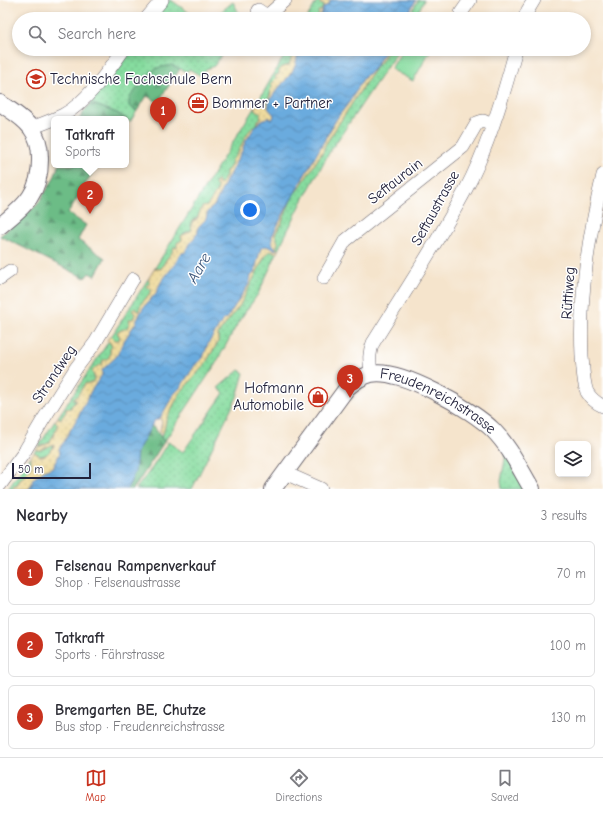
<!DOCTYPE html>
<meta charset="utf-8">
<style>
:root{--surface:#fff;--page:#f7f7f7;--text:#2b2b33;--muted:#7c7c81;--line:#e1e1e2;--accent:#c8321e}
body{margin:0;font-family:"Comic Neue",sans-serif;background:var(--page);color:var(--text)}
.controls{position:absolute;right:12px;bottom:12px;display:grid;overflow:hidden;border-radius:6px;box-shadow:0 2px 6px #0003}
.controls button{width:36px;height:36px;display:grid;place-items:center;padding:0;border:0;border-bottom:1px solid var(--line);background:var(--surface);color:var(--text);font:20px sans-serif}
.scale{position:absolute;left:12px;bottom:10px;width:79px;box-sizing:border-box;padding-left:4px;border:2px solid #22223b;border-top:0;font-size:11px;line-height:14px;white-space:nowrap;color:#22223b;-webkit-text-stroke:3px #fff;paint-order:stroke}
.you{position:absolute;left:250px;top:210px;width:14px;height:14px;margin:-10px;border:3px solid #fff;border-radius:50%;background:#1a73e8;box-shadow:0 0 0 6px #1a73e833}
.badge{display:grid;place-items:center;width:26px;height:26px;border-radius:50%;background:var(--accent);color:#fff;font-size:13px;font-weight:700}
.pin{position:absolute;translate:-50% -33px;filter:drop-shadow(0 1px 2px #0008)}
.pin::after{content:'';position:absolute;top:21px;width:14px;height:12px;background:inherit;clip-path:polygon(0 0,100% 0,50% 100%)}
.popup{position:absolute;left:51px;top:116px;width:78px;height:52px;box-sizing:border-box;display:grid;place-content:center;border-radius:6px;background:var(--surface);filter:drop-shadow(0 1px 3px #0005);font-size:13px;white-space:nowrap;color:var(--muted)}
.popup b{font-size:15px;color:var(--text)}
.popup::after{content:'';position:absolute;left:50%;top:100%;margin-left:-8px;border:8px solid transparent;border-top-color:var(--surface)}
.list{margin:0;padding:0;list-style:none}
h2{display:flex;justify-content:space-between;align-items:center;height:52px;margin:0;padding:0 16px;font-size:17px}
h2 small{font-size:13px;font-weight:400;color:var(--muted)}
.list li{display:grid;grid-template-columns:26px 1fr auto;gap:12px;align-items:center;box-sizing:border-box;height:64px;margin:0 8px 8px;padding:0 8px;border:1px solid var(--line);border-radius:6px}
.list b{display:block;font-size:15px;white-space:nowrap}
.list p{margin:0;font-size:13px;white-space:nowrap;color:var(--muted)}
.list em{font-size:13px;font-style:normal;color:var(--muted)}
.icon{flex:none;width:22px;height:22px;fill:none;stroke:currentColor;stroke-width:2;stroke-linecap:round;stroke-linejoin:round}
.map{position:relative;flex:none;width:603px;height:489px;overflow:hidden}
.search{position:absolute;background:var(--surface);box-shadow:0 2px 6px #0003;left:12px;right:12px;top:12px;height:44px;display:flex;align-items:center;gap:10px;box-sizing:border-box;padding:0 14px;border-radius:22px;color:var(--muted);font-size:15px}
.sheet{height:268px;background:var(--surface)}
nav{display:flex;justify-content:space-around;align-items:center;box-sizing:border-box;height:56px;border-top:1px solid var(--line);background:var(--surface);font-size:11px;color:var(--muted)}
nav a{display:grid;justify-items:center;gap:2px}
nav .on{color:var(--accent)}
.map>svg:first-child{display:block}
.grass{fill:url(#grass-dots);stroke:#547f6d}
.forest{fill:url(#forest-firs);stroke:#476f60}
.sand{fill:url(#sand-dots);stroke:#887e6c}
.park{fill:#86dc9f;stroke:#547f6d}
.water{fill:url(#water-waves);stroke:#46668c}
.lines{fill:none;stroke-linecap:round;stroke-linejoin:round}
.minor-casing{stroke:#6c666e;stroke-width:14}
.tertiary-casing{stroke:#6c666e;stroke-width:18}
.minor{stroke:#fff;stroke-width:13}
.tertiary{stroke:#fff;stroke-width:16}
.labels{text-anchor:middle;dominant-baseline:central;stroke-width:3;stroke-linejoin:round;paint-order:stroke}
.poi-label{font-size:15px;fill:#22223b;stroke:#fff;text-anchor:start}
.street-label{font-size:15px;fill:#22223b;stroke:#fff}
.water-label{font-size:16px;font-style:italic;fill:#3f597c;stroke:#fff}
</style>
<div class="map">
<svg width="603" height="489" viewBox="0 0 603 489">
<defs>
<pattern id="grass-dots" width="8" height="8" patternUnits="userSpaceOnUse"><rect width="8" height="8" fill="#86dc9f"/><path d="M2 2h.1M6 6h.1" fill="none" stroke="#73bc8a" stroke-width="1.8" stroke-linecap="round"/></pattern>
<pattern id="forest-firs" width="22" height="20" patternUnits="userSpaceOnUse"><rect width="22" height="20" fill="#6cbc86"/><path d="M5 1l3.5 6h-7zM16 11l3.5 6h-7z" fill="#58986f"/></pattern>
<pattern id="sand-dots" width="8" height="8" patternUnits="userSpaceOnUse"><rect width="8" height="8" fill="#eeda9e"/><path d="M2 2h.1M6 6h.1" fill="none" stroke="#ccbb89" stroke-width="1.8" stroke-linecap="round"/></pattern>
<pattern id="water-waves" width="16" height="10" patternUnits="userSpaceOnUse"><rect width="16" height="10" fill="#6babde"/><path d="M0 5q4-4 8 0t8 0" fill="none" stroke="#588bb5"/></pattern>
</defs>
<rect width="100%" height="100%" fill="#fff"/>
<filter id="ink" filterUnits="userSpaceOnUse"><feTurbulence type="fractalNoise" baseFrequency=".025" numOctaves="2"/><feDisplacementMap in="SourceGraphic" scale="8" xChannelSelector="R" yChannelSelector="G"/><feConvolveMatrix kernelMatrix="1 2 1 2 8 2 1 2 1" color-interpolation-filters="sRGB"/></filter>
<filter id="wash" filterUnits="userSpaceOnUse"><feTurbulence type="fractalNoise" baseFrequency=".012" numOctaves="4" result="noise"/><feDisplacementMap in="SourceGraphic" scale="16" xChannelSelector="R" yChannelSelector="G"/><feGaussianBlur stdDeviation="0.9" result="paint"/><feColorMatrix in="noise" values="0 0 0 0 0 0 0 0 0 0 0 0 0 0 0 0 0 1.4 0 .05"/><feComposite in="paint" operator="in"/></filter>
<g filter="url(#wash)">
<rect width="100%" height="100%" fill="#f5e4cc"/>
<g class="grass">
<path d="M 169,0 L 171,0 L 198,19 L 153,19 Z"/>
<path d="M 319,0 L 324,5 L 321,11 L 319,11 L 319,15 L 317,19 L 306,19 L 317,1 Z"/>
<path d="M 418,0 L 424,0 L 415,19 L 408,19 Z"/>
<path d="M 233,2 L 242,19 L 212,19 Z"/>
<path d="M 131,49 L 226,49 L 214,66 L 206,69 L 201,76 L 189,69 L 187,72 C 165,60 156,68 141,84 C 134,92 131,95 129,106 L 137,111 L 130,122 L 117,113 L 90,103 L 113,75 Z"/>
<path d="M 288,49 L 298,49 L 289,65 L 282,67 L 279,74 L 276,75 L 276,78 L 271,84 L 273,86 L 267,103 L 259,100 Z"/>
<path d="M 389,49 L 399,49 L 329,153 L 302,202 L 278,250 L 276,247 L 275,234 L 281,224 L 293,195 L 300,187 L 323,151 L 325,145 L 377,65 L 380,63 Z"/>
<path d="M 254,108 L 261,113 L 261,118 L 256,123 L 257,125 L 243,141 L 241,148 L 233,160 L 228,171 L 226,171 L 226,176 L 221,184 L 215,184 L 218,189 C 213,199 201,215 193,221 L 191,225 L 192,229 L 191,232 L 186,232 L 181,236 L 182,240 L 166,260 L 161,269 L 155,268 Z"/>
<path d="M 270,251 L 277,253 L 258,294 L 239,321 L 215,365 L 164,442 L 161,437 L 165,426 L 166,419 L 180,393 L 205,364 L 218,342 L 218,334 L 240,305 L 266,254 Z"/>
<path d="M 148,279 L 150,283 L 147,286 L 152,290 C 148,297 140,303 139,311 L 135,312 L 136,314 C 134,318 130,325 127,328 C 124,331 121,331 118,334 C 120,336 120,339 118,341 L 114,340 L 111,337 Z"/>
<path d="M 109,341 L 112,347 L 110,349 C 111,356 109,359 102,361 L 103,363 C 100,366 96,367 93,370 C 94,377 96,384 87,384 C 82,389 79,395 74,399 L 76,400 L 71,408 L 66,409 L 66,412 L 61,419 L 58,417 Z"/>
<path d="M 239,370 L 244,373 L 237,397 L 192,489 L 136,489 L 152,468 L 168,442 L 183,452 L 224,393 L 218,388 Z"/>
<path d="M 55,421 L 58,423 L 57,429 L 49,443 L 38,447 Z"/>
<path d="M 54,444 L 53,448 L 47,455 L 40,456 L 34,452 L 36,450 L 40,450 Z"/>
<path d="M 506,454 L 525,489 L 502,489 L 501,481 Z"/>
<path d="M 31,456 L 31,467 L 24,477 L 20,480 L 17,486 L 14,486 L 13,489 L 8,489 Z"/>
</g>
<g class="forest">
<path d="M 172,65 L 180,69 L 158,102 L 147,96 L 137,111 L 129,106 L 129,101 L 130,97 L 151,72 L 157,68 Z"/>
<path d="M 90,103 L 117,113 L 126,119 L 79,119 Z"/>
<path d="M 59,165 L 97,165 L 68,213 L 86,225 L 78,240 L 105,258 L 95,276 L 89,273 L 85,278 L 0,236 L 37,205 L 53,180 Z"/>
<path d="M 151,426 L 155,428 L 164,442 L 137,484 L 133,489 L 127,489 L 131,482 L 137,452 Z"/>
</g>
<g class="sand">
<path d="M 319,0 L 335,0 L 327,19 L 317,19 L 319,15 L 318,11 L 321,11 L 324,5 L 320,4 L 320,1 Z"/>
<path d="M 298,49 L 308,49 L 275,117 L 221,196 L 47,489 L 13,489 L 14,486 L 17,486 L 20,480 L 24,477 L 25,474 L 31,467 L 31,456 L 34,452 L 40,456 L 46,455 L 53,448 L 54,444 L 40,450 L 36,450 L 38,447 L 49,443 L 57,429 L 57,423 L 55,421 L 58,417 L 61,419 L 66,412 L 66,409 L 71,408 L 72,405 L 76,402 L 76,400 L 73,399 L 77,396 L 85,384 C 90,383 93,383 95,378 L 92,372 C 96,365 98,367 103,363 L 102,361 C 109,359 111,356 110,349 L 112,347 L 111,344 L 107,340 L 110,336 L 114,340 L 119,340 L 120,337 L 117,332 L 119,331 L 127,328 L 129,324 L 129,322 L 130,319 L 133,319 L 135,314 L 132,310 L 135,307 L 137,311 L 139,311 C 140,303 148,297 152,290 L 146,286 L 150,283 L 148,279 L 155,268 L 161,269 L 166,260 L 173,251 L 174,247 L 177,248 L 177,243 L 182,240 L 181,236 L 192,230 L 191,225 L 193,221 L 197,219 L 202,207 L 207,206 C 211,200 214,196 218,189 L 215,184 L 217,180 L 218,181 L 218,184 L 221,184 L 226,176 L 226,171 L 228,170 L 232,164 L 231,161 C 243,151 243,131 257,125 L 257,121 L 261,118 L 260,116 L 261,113 L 254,108 L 259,100 L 267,103 L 271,93 L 270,90 L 273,86 L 270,84 L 276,78 L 275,76 L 279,74 L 279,71 L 282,67 L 289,65 L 292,57 L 295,56 Z"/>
<path d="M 375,49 L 389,49 L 380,63 L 377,65 L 325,145 L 323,151 L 300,187 L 293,195 L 281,224 L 275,234 L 278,243 L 276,247 L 278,250 L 277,253 L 270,251 L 266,254 L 240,305 L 218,334 L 218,342 L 205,364 L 180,393 L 166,419 L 165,426 L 163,433 L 160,431 L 162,422 L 160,418 L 158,418 Z"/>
</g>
<path class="park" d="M 403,49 L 431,49 L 413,81 L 391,69 Z"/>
<g class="water">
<path d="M 331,0 L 416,0 L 405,19 L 319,19 L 324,7 L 328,5 Z"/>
<path d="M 302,49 L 387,49 L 372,71 C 362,76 358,89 352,98 C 347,106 341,112 336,120 C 314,159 292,196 272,236 L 272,243 L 276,249 L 276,250 L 266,246 L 261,248 L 254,273 L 251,276 L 249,284 L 227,318 L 223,320 L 211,339 L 207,346 L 203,358 L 195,365 L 180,388 L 174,394 L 160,418 L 154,421 L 137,452 L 135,472 L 127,489 L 28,489 L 31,487 L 33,479 L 44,471 L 53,467 L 60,453 L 59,448 L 64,442 L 80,413 L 91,391 L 102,375 L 102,370 L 116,357 L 120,350 L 122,344 L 135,324 L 143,308 L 156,293 L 161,282 L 175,264 L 180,255 L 182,253 L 186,252 L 186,250 L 198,232 L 198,227 L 206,219 L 208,211 L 214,206 L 227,179 L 242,151 L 245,142 L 253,130 L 260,121 L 269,117 L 270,119 L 273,119 L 274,115 L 268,108 C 270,89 296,78 297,57 L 300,56 L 299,53 Z"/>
</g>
</g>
<g filter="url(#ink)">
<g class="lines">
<defs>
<g id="minor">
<path d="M 258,10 L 267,16 L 285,0"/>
<path d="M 461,13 L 470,0"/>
<path d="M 146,19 L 162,0"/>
<path d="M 524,19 L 528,10 L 534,0"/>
<path d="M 31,128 C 42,124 53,120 63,115 C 86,103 109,70 124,49"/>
<path d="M 603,175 C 589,235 579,295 582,356 C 583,368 583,382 587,392 C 591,399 596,403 603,406"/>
<path d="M 0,278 L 10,271"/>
<path d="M 324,278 L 345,241 L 463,147 L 477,123 L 483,121 L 492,125"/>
<path d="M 371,374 C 370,363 368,354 373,343 C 404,293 438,242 466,189 C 488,148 504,94 516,49"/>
<path d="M 285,473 L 321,489"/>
<path d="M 0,485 L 23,454 L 43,420 L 76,368 L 95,343 L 133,279"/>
</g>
<g id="tertiary">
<path d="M 0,103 C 10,110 24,118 31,128 C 38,137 40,147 40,157 C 41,192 26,205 0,226"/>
<path id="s1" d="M 273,489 L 347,388 C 354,382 362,376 371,374 C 400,367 473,410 493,430 C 510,447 520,469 532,489"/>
</g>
</defs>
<use href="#minor" class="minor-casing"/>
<use href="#tertiary" class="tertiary-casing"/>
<use href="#minor" class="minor"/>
<use href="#tertiary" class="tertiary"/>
</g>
</g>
<defs>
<symbol id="university-ring" viewBox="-11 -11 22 22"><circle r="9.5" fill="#fff" stroke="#c8321e" stroke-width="1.5"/><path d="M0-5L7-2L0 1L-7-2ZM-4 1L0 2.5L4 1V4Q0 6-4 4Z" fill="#c8321e"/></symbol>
<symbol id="office-ring" viewBox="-11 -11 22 22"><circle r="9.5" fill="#fff" stroke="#c8321e" stroke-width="1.5"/><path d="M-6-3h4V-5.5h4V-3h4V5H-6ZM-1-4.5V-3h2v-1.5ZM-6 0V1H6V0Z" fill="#c8321e"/></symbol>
<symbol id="shop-ring" viewBox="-11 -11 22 22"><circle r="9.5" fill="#fff" stroke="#c8321e" stroke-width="1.5"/><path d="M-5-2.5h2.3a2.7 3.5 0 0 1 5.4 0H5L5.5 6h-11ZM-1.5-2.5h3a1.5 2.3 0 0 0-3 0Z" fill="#c8321e"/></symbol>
</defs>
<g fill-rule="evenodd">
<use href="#university-ring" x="25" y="68" width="22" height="22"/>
<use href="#office-ring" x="187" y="92" width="22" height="22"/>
<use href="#shop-ring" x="307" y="386" width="22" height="22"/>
</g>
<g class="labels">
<g class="poi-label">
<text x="50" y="79">Technische Fachschule Bern</text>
<text x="212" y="103">Bommer + Partner</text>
<text x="304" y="388" text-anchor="end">Hofmann<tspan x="304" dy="17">Automobile</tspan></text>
</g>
<g class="street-label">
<text transform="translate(395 181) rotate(-38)">Seftaurain</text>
<text transform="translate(435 208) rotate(-61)">Seftaustrasse</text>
<text transform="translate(568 293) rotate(-86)">Rüttiweg</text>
<text transform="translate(54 374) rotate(-56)">Strandweg</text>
<text stroke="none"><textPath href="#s1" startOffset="227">Freudenreichstrasse</textPath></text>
</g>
<g class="water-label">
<text transform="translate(199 268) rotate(-60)">Aare</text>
</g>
</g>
</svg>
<div class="controls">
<button><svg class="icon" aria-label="layers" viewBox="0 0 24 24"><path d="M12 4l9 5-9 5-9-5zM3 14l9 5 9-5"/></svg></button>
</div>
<div class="scale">50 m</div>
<div class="you"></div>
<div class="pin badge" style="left:163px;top:130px">1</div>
<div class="pin badge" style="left:90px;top:214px">2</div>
<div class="popup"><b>Tatkraft</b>Sports</div>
<div class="pin badge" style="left:350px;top:398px">3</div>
<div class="search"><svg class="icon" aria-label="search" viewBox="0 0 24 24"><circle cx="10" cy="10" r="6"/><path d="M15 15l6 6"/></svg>Search here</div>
</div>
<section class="sheet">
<h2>Nearby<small>3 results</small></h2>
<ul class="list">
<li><span class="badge">1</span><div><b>Felsenau Rampenverkauf</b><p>Shop · Felsenaustrasse</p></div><em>70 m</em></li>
<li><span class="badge">2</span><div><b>Tatkraft</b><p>Sports · Fährstrasse</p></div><em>100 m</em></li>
<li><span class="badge">3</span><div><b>Bremgarten BE, Chutze</b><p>Bus stop · Freudenreichstrasse</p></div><em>130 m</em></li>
</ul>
</section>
<nav>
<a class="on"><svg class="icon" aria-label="map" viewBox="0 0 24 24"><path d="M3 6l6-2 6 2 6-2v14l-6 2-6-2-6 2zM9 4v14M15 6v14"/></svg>Map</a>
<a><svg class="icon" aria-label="directions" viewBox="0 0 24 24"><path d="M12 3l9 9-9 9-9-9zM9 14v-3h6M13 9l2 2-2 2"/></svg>Directions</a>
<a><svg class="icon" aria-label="saved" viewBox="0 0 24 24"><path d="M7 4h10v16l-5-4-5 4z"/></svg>Saved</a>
</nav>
